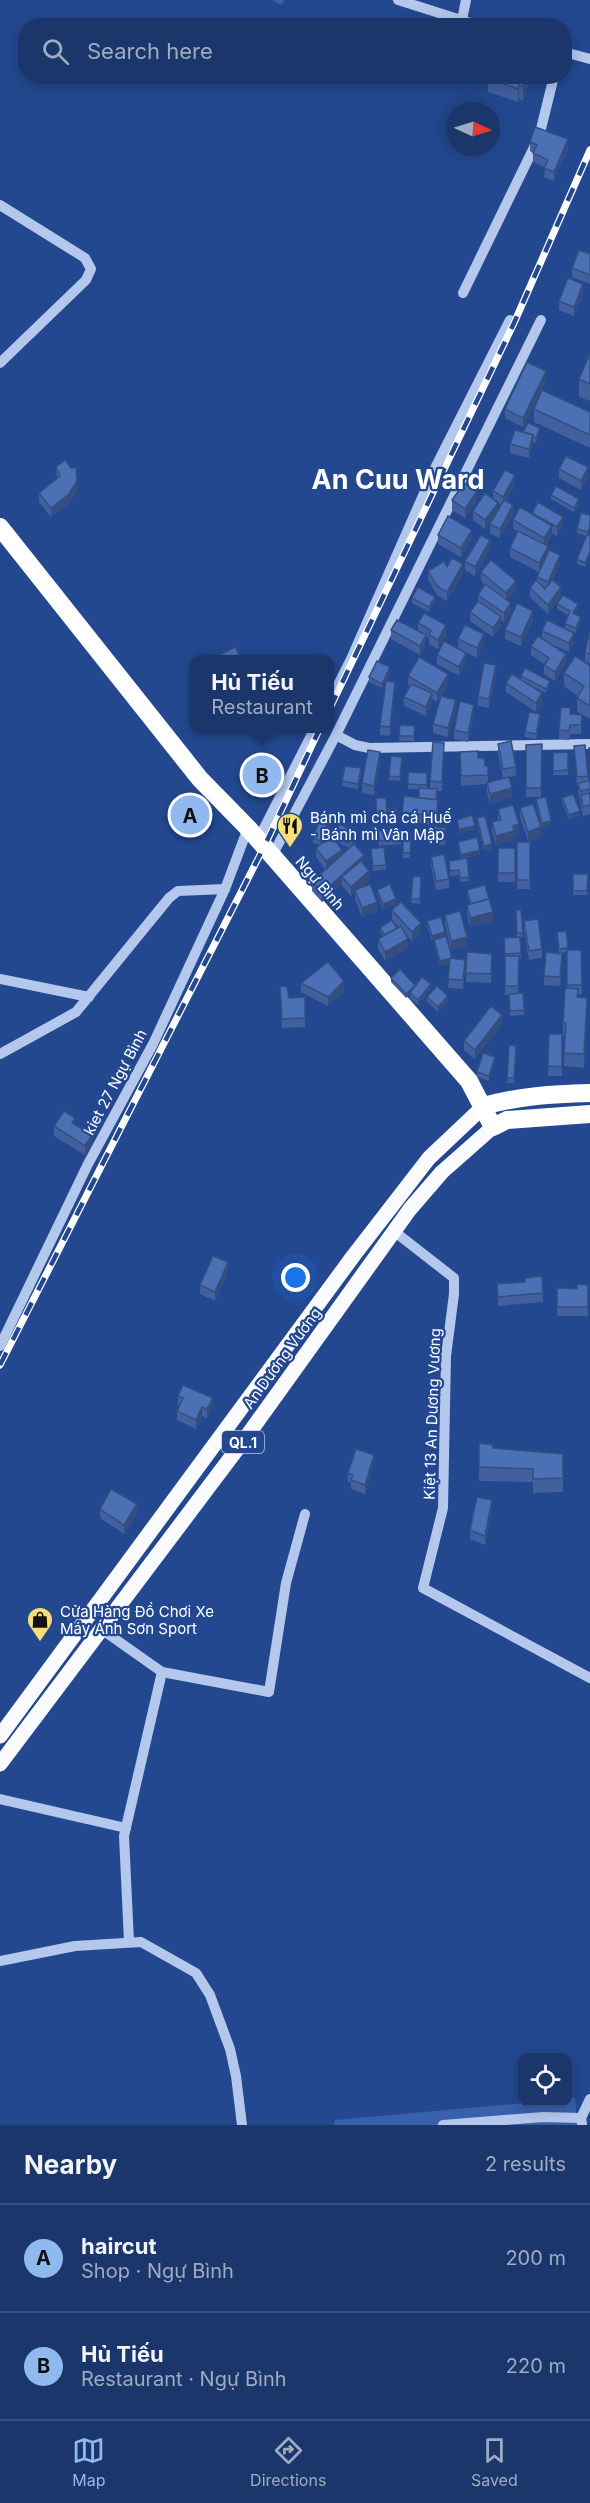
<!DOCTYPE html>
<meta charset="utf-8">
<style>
:root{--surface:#1a366b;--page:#274173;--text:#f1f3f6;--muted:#9fabc1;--line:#38507e;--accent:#90b9f0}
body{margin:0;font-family:Inter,sans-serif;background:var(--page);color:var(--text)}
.controls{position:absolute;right:18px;bottom:18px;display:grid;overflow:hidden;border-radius:12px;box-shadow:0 3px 15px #0003}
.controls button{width:54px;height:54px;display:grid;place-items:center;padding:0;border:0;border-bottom:2px solid var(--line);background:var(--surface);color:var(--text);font:30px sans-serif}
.compass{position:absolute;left:446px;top:102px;width:54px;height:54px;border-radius:50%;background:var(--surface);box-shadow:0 3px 15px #0003;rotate:94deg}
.you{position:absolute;left:296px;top:1278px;width:21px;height:21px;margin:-15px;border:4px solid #fff;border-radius:50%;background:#1a73e8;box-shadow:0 0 0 9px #1a73e833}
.badge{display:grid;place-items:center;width:39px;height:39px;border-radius:50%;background:var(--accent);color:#111;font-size:20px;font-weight:700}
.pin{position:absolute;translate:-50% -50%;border:3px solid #fff;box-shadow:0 2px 6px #0006}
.popup{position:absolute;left:190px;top:655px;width:144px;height:78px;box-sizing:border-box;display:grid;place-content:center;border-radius:12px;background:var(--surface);filter:drop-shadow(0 2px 4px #0005);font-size:20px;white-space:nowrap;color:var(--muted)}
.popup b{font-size:22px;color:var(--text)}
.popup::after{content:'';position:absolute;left:50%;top:100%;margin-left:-12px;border:12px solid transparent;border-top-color:var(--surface)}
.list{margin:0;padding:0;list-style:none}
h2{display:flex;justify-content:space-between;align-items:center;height:78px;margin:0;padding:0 24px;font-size:26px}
h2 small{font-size:20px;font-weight:400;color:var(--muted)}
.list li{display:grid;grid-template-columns:39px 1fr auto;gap:18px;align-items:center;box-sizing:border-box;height:108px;padding:0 24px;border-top:2px solid var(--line)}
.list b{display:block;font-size:22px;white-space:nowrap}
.list p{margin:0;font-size:20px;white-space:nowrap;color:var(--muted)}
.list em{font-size:20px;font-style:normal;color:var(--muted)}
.icon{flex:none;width:33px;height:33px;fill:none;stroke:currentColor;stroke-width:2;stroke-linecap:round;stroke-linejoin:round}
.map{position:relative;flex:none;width:590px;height:2125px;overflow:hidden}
.search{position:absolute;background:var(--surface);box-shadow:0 3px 15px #0003;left:18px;right:18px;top:18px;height:66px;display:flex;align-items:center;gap:15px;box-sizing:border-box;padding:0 21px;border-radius:24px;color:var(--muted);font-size:22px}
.sheet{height:294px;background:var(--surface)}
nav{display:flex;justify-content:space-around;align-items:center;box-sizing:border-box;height:84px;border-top:2px solid var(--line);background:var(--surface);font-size:16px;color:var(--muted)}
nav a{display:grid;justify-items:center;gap:3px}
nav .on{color:var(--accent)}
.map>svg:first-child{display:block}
.green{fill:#3860ac}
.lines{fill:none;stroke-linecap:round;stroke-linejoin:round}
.minor{stroke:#b4c7ec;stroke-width:10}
.major{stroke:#f9fbff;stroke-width:15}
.highway{stroke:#fff;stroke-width:18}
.rail-casing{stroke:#fff;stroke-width:7}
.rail{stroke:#23488f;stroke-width:4.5;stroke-dasharray:14;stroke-linecap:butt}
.wall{fill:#41609d;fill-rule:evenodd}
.shaded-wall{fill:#354e7f}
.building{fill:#4c70b6;stroke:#354e7f;stroke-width:1.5}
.labels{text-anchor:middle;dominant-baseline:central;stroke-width:4.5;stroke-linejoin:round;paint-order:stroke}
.shield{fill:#23488f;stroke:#bdc8dd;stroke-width:1.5}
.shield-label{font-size:14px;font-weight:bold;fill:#fff}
.poi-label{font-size:15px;fill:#fff;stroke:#23488f;text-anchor:start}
.street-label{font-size:15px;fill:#fff;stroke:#23488f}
.town-label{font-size:27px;font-weight:bold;fill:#fff;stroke:#23488f}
</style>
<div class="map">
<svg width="590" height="2125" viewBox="0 0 590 2125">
<rect width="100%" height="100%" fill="#23488f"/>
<path class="green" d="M 568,2098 L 575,2098 L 577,2125 L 334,2125 L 335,2120 L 524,2103 L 568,2102 Z"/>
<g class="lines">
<g class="minor">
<path d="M 398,0 L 480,26"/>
<path d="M 462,20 L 466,0"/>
<path d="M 564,52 L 590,59"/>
<path d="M 0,205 L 85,258 L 91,269 L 86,280 L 0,363"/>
<path d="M 463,293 L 539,137 L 554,76"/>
<path d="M 541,320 L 336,735 L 355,745 L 369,748 L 590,744"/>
<path d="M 330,701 L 351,659 L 436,466 L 510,320"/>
<path d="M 258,840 L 315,728"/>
<path d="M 272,856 L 336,735"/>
<path d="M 0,979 L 89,997"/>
<path d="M 0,1054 L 76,1012 L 169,898 L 178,891 L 225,889"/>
<path d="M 395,1232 L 454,1278 L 454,1294 L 446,1356 L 443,1508 L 423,1588 L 590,1678"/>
<path d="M 0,1346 L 88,1164 L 153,1044 L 225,889 L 248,828"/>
<path d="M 101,1629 L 162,1672 L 269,1692 L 286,1583 L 305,1514"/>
<path d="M 0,1799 L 126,1828"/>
<path d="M 129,1942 L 124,1836 L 162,1672"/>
<path d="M 0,1961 L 75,1946 L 141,1942 L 196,1973 L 210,1995 L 230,2049 L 236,2076 L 242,2125"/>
<path d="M 582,2124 L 581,2118 L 590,2099"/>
<path d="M 443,2125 L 543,2117 L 581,2118"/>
</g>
<g class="major">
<path d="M 0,1736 L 354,1255 L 429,1158 L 484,1106"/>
<path d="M 0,1764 L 247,1436 L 410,1209 L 442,1172 L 493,1127"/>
</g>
<g class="highway">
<path d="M 0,527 L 200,779 L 248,828 L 469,1081 L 493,1127 L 507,1120 L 590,1114"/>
<path d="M 484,1106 C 519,1096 553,1094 590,1093"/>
</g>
<defs>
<g id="rail">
<path d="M 330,708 L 514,323 L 590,150"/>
<path d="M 0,1365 L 264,847 L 320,728"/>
</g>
</defs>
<use href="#rail" class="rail-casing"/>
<use href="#rail" class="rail"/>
</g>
<g class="wall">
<path d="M 272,0 L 284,0 L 282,5 Z"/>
<path d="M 488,76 L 531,76 L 523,100 L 519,99 L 518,102 L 488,92 Z"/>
<path d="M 530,142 L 568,148 L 554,181 L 544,177 L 545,167 L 533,162 L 533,153 L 530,151 Z"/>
<path d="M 590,254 L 590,284 L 572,277 L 572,268 Z"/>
<path d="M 583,293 L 574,316 L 559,310 L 559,301 Z"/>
<path d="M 590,353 L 590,401 L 579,397 L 579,379 Z"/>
<path d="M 546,380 L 523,427 L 505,418 L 505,409 Z"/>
<path d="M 534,409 L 590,412 L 590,448 L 534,422 Z"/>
<path d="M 523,432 L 540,433 L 536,443 L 533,442 L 529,458 L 510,453 L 510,444 Z"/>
<path d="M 56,467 L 77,490 L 69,503 L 51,517 L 39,502 L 39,493 L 57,478 Z"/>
<path d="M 559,469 L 588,477 L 581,490 L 559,478 Z"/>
<path d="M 515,484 L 506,501 L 513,514 L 500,538 L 490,533 L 490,524 L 496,514 L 485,529 L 473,520 L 473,511 L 493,500 L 493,491 ZM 498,503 L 501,505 L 498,511 Z"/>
<path d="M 551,495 L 579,504 L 574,512 L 551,499 Z"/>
<path d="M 452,500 L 477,500 L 465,518 L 452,510 Z"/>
<path d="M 532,513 L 563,526 L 557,536 L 552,533 L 552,535 L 546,545 L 548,554 L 560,564 L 552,580 L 561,596 L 548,614 L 530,597 L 530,588 L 537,581 L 537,577 L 539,572 L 510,557 L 510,548 L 518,532 L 513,529 L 513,520 L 532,514 Z"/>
<path d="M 590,515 L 588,536 L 585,567 L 577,564 L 577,559 L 586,536 L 577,533 L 577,529 Z"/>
<path d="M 438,535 L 472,539 L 461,557 L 438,544 Z"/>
<path d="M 490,549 L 475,576 L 465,570 L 465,561 Z"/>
<path d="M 447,567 L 463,573 L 447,601 L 437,595 L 428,580 L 428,571 Z"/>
<path d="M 481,572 L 516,590 L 507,600 L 511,612 L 504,622 L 501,620 L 501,626 L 493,637 L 470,621 L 470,612 L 478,601 L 478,595 L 485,585 L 481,581 Z"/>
<path d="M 412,598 L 435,601 L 429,612 L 412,603 Z"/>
<path d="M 557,604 L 578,608 L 575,614 L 581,621 L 576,633 L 565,628 L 565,624 L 568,615 L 557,609 Z"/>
<path d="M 533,620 L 521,646 L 505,639 L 505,630 Z"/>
<path d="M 418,623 L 446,634 L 438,649 L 429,644 L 429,638 L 426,636 L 426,645 L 420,655 L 391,639 L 391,630 L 418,631 Z"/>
<path d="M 542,631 L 574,642 L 569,652 L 551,644 L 566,663 L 555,681 L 544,674 L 544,664 L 531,655 L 531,646 L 542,638 Z"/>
<path d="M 590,631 L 590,663 L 585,662 L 585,653 Z"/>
<path d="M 458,639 L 484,643 L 477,658 L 458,648 Z"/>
<path d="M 437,655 L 466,662 L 459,676 L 437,664 Z"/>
<path d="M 590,666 L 590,719 L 577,712 L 577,698 L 578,696 L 564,686 L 564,673 Z"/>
<path d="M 390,672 L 386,681 L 395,691 L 390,736 L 380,735 L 380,726 L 386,681 L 382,688 L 369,682 L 369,677 Z"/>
<path d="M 496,674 L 489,708 L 478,706 L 478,697 Z"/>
<path d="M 408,676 L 448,684 L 437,702 L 432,699 L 432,702 L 426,716 L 404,706 L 404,697 L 409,686 L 408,685 Z"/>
<path d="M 521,676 L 550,685 L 546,693 L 531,686 L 542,702 L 536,712 L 506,692 L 506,683 L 521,679 Z"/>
<path d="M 456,709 L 448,737 L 433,733 L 433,724 Z"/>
<path d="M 474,714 L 468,742 L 454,739 L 454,730 Z"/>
<path d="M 571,714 L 582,715 L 581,734 L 570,734 L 569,740 L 559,739 L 559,730 Z"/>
<path d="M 540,719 L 536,739 L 525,737 L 525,732 Z"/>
<path d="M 400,725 L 415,726 L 414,741 L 399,741 Z"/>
<path d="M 498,744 L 516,767 L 516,776 L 509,777 L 512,797 L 490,804 L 487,792 L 487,784 L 461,786 L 460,752 L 478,758 L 485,766 L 488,766 L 488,783 L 503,778 L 498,753 Z"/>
<path d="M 542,744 L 541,797 L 526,797 L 526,745 Z"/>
<path d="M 574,746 L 588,776 L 588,781 L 590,781 L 590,814 L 583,816 L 578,792 L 578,786 L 577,786 Z"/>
<path d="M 444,752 L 442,791 L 437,791 L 436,800 L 438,809 L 436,825 L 402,821 L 402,812 L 419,798 L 419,789 L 408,789 L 408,772 L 427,773 L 427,788 L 430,788 L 430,781 Z"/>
<path d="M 568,752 L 568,775 L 553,775 L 553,753 Z"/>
<path d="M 402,757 L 400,781 L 389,780 L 389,776 Z"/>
<path d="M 380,761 L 374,795 L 362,793 L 362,783 Z"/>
<path d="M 361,773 L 358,789 L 342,786 L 342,781 Z"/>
<path d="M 376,798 L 386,798 L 387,822 L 377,822 Z"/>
<path d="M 562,798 L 580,815 L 569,820 L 562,803 Z"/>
<path d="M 536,799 L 551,826 L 542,828 L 536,804 Z"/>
<path d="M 520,808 L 541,837 L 528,841 L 520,817 Z"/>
<path d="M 498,809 L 519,834 L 514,835 L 514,840 L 496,845 L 492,831 L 492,822 L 498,821 Z"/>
<path d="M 388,813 L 397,819 L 397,824 L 389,825 Z"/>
<path d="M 477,818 L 492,849 L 484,851 L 477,823 Z"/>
<path d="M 430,826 L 446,828 L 445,845 L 429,844 Z"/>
<path d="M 327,828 L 321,844 L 334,839 L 334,835 L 357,839 L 354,844 L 364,864 L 369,880 L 360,888 L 377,912 L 362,917 L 355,899 L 355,892 L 351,896 L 342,886 L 342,884 L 322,902 L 312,891 L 312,882 L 325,869 L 316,857 L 316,848 L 320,845 L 313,843 L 313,838 ZM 334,840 L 349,848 L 342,854 Z"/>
<path d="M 378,831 L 401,839 L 401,844 L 379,846 Z"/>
<path d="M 403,836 L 411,836 L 410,858 L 403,858 Z"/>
<path d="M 458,842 L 480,854 L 463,859 L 469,877 L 469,881 L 460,882 L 459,875 L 450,876 L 449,861 L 461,859 L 458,847 Z"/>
<rect x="517" y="842" width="13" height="47"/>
<rect x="498" y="848" width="17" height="34"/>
<path d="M 371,849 L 386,865 L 386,869 L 373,871 Z"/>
<path d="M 431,857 L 449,879 L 449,888 L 436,890 L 431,866 Z"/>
<path d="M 573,874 L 588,874 L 587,895 L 573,895 Z"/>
<path d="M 413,876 L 421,877 L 420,904 L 411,903 Z"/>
<path d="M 377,890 L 396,904 L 383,909 L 377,894 Z"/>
<path d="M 467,890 L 493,921 L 470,927 L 467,914 L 467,905 L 470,904 L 467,894 Z"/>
<path d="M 392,910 L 421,932 L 412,941 L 406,934 L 408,948 L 385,961 L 378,948 L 378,939 L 383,936 L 380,932 L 380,928 L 397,928 L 399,927 L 392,920 Z"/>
<path d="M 516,910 L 521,910 L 523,937 L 520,938 L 521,958 L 519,958 L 518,994 L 524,1010 L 524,1015 L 510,1016 L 509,995 L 505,995 L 505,959 L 504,938 L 517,937 Z"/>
<path d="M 445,915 L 467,946 L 451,950 L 445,924 Z"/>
<path d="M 427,921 L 445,936 L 452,959 L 465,969 L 463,989 L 448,988 L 450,963 L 440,965 L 434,944 L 434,940 L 432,941 L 427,926 Z"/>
<path d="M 524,921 L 542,949 L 542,958 L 529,960 L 524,930 Z"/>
<path d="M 566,931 L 568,950 L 581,950 L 582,994 L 578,994 L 578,997 L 587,1011 L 584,1068 L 564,1066 L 565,1036 L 563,1036 L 563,1023 L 567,988 L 567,952 L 560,953 L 562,963 L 560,986 L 544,985 L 544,976 L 559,953 L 557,932 Z"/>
<path d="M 467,952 L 492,954 L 491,983 L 466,982 Z"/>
<path d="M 391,978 L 415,987 L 431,989 L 418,1005 L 410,998 L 410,994 L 406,998 L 391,982 Z"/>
<path d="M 301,983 L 344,991 L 328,1006 L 301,992 Z"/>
<path d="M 280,986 L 289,998 L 305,997 L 305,1027 L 282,1028 Z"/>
<path d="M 427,997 L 448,1001 L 438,1012 L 427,1002 Z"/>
<path d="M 502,1024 L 475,1059 L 464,1050 L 464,1041 Z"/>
<path d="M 549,1034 L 562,1034 L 562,1076 L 548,1076 Z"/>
<path d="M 509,1045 L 516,1046 L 514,1083 L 507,1083 Z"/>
<path d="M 495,1061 L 489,1081 L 477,1077 L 477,1072 Z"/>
<path d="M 75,1125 L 92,1144 L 85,1155 L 54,1136 L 54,1126 Z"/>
<path d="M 228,1271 L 215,1301 L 200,1294 L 200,1285 Z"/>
<path d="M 542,1276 L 543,1302 L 498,1306 L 497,1284 L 525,1282 Z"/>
<path d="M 588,1285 L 588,1316 L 557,1316 L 557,1307 L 577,1289 Z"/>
<path d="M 178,1396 L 213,1407 L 207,1418 L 202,1416 L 196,1429 L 177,1420 L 177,1411 L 179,1406 L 178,1405 Z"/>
<path d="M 479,1443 L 493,1448 L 563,1454 L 563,1492 L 533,1493 L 533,1482 L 479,1481 Z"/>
<path d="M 374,1464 L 365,1494 L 351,1489 L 351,1483 L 348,1482 L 348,1473 Z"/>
<path d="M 100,1509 L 137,1513 L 124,1534 L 100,1518 Z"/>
<path d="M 492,1509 L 485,1545 L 470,1539 L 470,1530 Z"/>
</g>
<g class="shaded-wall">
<path d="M 526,76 L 531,76 L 523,100 L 523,87 Z"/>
<path d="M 519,85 L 519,99 L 518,102 L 518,89 Z"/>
<path d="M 568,139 L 568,148 L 554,181 L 554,172 Z"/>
<path d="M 583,284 L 583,293 L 574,316 L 574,307 Z"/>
<path d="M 546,371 L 546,380 L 523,427 L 523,418 Z"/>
<path d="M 540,428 L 540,433 L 536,443 L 536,438 Z"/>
<path d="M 533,435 L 533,445 L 529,458 L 529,449 Z"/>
<path d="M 588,467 L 588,477 L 581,490 L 581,481 Z"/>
<path d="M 515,475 L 515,484 L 503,506 L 503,497 Z"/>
<path d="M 77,481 L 77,490 L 69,503 L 51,517 L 51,508 Z"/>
<path d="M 477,491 L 477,500 L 465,518 L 465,509 Z"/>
<path d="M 579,499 L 579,504 L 574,512 L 574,508 Z"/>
<path d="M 498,503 L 498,512 L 485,529 L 485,520 Z"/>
<path d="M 513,505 L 513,514 L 500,538 L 500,529 Z"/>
<path d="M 563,517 L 563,526 L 557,536 L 557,527 Z"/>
<path d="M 552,526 L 552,535 L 544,547 L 544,538 Z"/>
<path d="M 472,530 L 472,539 L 461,557 L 461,548 Z"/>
<path d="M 490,540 L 490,549 L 475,576 L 475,567 Z"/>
<path d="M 548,546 L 548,555 L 539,572 L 539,563 Z"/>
<path d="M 590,552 L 590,556 L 585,567 L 585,563 Z"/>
<path d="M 560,555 L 560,564 L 548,591 L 548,582 Z"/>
<path d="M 463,564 L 463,573 L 447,601 L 447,592 Z"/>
<path d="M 516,581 L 516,590 L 506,602 L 506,593 Z"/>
<path d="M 561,587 L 561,596 L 548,614 L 548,605 Z"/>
<path d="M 435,597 L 435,601 L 429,612 L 429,607 Z"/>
<path d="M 511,603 L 511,612 L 504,622 L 504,613 Z"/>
<path d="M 578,604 L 578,608 L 573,618 L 573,613 Z"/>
<path d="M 533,611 L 533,620 L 521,646 L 521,637 Z"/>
<path d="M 501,617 L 501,626 L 493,637 L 493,628 Z"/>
<path d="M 581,617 L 581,621 L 576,633 L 576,628 Z"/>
<path d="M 446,625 L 446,634 L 438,649 L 438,640 Z"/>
<path d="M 574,633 L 574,642 L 569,652 L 569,643 Z"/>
<path d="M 484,634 L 484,643 L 477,658 L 477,648 Z"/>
<path d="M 426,635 L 426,645 L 420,655 L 420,646 Z"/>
<path d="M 466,653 L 466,662 L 459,676 L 459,667 Z"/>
<path d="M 566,654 L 566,663 L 555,681 L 555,672 Z"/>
<path d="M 496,665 L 496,674 L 489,708 L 489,699 Z"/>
<path d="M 390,667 L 390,672 L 382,688 L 382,684 Z"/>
<path d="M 448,674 L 448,684 L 437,702 L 437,693 Z"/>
<path d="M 550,681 L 550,685 L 546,693 L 546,689 Z"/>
<path d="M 395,682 L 395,691 L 390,736 L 390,727 Z"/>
<path d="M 432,693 L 432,702 L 426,716 L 426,707 Z"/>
<path d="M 542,693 L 542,702 L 536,712 L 536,703 Z"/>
<path d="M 456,700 L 456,709 L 448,737 L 448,728 Z"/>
<path d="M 474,705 L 474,714 L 468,742 L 468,733 Z"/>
<path d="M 380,752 L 380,761 L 374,795 L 374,786 Z"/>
<path d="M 512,788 L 512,797 L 490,804 L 490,794 Z"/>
<path d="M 580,811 L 580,815 L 569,820 L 569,815 Z"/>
<path d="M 551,821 L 551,826 L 542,828 L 542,823 Z"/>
<path d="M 327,824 L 327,828 L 321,845 L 321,841 Z"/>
<path d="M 519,824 L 519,834 L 514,835 L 514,840 L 496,845 L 496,836 L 513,826 Z"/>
<path d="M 475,826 L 475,830 L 459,834 L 459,829 Z"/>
<path d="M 541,827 L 541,837 L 528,841 L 528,832 Z"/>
<path d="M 357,834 L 357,839 L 352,849 L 352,845 Z"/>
<path d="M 492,844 L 492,849 L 484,851 L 484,846 Z"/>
<path d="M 342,850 L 342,859 L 326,870 L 326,861 Z"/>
<path d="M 480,850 L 480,854 L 461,859 L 461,855 Z"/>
<path d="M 364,855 L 364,864 L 346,881 L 342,877 L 342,884 L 322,902 L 322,893 Z"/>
<path d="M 369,871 L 369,880 L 351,896 L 351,887 Z"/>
<path d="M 396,899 L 396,904 L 383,909 L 383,904 Z"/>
<path d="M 377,902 L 377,912 L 362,917 L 362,908 Z"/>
<path d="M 493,912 L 493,921 L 470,927 L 470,918 Z"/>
<path d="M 421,923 L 421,932 L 412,941 L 412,932 Z"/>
<path d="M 445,932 L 445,937 L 432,941 L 432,936 Z"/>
<path d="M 467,937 L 467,946 L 451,950 L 451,941 Z"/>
<path d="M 408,939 L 408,948 L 385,961 L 385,952 Z"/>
<path d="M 452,958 L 452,962 L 440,965 L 440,961 Z"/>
<path d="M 344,981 L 344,991 L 328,1006 L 328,997 Z"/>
<path d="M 431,984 L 431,989 L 418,1005 L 418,1000 Z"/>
<path d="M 415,985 L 415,990 L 406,998 L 406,994 Z"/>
<path d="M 448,996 L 448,1001 L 438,1012 L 438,1007 Z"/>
<path d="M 587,998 L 587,1011 L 584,1068 L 584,1054 Z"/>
<path d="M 502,1015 L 502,1024 L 475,1059 L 475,1050 Z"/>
<path d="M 495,1057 L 495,1061 L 489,1081 L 489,1076 Z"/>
<path d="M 92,1135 L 92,1144 L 85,1155 L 85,1146 Z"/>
<path d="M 228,1262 L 228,1271 L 215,1301 L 215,1292 Z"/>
<path d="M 213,1398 L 213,1407 L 207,1418 L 207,1409 Z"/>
<path d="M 202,1407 L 202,1416 L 196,1429 L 196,1420 Z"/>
<path d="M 374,1455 L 374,1464 L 365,1494 L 365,1485 Z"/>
<path d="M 492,1500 L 492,1509 L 485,1545 L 485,1536 Z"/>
<path d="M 137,1504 L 137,1513 L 124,1534 L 124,1525 Z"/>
</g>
<g class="building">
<path d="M 506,22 L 516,26 L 505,26 Z"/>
<path d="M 488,76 L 526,76 L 523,87 L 519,85 L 518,89 L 488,78 Z"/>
<path d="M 535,127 L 568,139 L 554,172 L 544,168 L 548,160 L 533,153 L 537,145 L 530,142 Z"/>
<path d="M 579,250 L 590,254 L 590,275 L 572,268 Z"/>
<path d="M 568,278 L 583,284 L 574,307 L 559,301 Z"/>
<path d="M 590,353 L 590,384 L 579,379 Z"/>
<path d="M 527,362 L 546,371 L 523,418 L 505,409 Z"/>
<path d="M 542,390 L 590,412 L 590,435 L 534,409 Z"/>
<path d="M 528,423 L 540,428 L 536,438 L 533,437 L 533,435 L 523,432 Z"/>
<path d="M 515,430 L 533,435 L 529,449 L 510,444 Z"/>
<path d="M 566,456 L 588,467 L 581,481 L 559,469 Z"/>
<path d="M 65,460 L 71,468 L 76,468 L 77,481 L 69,494 L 51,508 L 39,493 L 60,476 L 56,467 Z"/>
<path d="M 505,470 L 515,475 L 503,497 L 493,491 Z"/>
<path d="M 464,483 L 477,491 L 465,509 L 452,500 Z"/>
<path d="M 556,486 L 579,499 L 574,508 L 551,495 Z"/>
<path d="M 485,493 L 498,503 L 485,520 L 473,511 Z"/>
<path d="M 504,500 L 513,505 L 500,529 L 490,524 Z"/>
<path d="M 538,502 L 563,517 L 557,527 L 532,513 Z"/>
<path d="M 520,507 L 552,526 L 544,538 L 513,520 Z"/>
<path d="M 581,513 L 590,515 L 590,526 L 588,532 L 577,529 Z"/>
<path d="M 448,516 L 472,530 L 461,548 L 438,535 Z"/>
<path d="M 518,531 L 548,546 L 539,563 L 510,548 Z"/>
<path d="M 481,535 L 490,540 L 475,567 L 465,561 Z"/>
<path d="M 587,535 L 590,536 L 590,552 L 585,563 L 577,559 Z"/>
<path d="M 549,550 L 560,555 L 548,582 L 537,577 Z"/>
<path d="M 452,558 L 463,564 L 447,592 L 437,586 L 428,571 L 444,561 L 447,567 Z"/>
<path d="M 491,560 L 516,581 L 506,593 L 481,572 Z"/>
<path d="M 536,580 L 545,589 L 552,580 L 561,587 L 548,605 L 530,588 Z"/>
<path d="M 485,584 L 511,603 L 504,613 L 478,595 Z"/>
<path d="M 418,587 L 435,597 L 429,607 L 412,598 Z"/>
<path d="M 563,595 L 578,604 L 573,613 L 581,617 L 576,628 L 565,624 L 570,611 L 557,604 Z"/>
<path d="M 478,601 L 501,617 L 493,628 L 470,612 Z"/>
<path d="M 517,603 L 533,611 L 521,637 L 505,630 Z"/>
<path d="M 424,613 L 446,625 L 438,640 L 429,635 L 431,630 L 418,623 Z"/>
<path d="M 397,620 L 426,635 L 420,646 L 391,630 Z"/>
<path d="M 547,620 L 574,633 L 569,643 L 542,631 Z"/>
<path d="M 465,625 L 484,634 L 477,648 L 458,639 Z"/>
<path d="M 538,636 L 566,654 L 555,672 L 544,665 L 549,658 L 531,646 Z"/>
<path d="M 588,637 L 590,638 L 590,654 L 585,653 Z"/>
<path d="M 444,641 L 466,653 L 459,667 L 437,655 Z"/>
<path d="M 235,647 L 242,660 L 210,660 Z"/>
<path d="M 575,656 L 590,666 L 590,706 L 577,698 L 584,686 L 564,673 Z"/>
<path d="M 419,657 L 448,674 L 437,693 L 408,676 Z"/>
<path d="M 377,661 L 390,667 L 382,684 L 369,677 Z"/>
<path d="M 484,663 L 496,665 L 489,699 L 478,697 Z"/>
<path d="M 525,668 L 550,681 L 546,689 L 521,676 Z"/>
<path d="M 512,674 L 542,693 L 536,703 L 506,683 Z"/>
<path d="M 386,681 L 395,682 L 390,727 L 380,726 Z"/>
<path d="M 411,684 L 432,693 L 426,707 L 404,697 Z"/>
<path d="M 441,696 L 456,700 L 448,728 L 433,724 Z"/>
<path d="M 460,701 L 474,705 L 468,733 L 454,730 Z"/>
<path d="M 561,707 L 571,708 L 570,714 L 582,715 L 581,725 L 570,725 L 569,731 L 559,730 Z"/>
<path d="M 529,712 L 540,714 L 536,734 L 525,732 Z"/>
<path d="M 400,725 L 415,726 L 414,736 L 399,736 Z"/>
<path d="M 511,741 L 516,767 L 503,769 L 498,744 Z"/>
<path d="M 433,742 L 444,743 L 442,782 L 430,781 Z"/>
<path d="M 542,744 L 541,788 L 526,788 L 526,745 Z"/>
<path d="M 585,745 L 588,776 L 577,777 L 574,746 Z"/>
<path d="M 589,748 L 590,748 L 590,776 Z"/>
<path d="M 368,750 L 380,752 L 374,786 L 362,783 Z"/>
<path d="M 478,751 L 478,758 L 484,758 L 485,766 L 488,766 L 488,775 L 461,776 L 460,752 Z"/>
<path d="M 568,752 L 568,770 L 553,771 L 553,753 Z"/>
<path d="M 391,756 L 402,757 L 400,777 L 389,776 Z"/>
<path d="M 345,766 L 361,768 L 358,784 L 342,781 Z"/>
<path d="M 408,772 L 427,773 L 427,785 L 408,784 Z"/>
<path d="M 509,777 L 512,788 L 490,794 L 487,783 Z"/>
<path d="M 590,781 L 590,789 L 580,791 L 578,783 Z"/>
<path d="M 419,788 L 437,789 L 436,800 L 419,798 Z"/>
<path d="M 590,793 L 590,805 L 583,807 L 581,795 Z"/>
<path d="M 573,794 L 580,811 L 569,815 L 562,798 Z"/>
<path d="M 404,796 L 438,800 L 436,816 L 402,812 Z"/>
<path d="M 546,797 L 551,821 L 542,823 L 536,799 Z"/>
<path d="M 376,798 L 386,798 L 387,817 L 377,818 Z"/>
<path d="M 533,804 L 541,827 L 528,832 L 520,808 Z"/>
<path d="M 513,805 L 519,824 L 513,826 L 514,831 L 496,836 L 492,822 L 501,820 L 498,809 Z"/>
<path d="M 396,808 L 397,819 L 389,820 L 388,809 Z"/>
<path d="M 472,815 L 475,826 L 459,829 L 457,820 Z"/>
<path d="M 485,816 L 492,844 L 484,846 L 477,818 Z"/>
<path d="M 319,821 L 327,824 L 321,841 L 313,838 Z"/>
<path d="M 340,824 L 357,834 L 352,845 L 334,835 Z"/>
<path d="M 430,826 L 446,828 L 445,840 L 429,839 Z"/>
<path d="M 400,829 L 401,839 L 379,841 L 378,831 Z"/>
<path d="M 332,836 L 342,850 L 326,861 L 316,848 Z"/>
<path d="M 403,836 L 411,836 L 410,853 L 403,853 Z"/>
<path d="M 477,837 L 480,850 L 461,855 L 458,842 Z"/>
<rect x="517" y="842" width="13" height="38"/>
<path d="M 354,844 L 364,855 L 322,893 L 312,882 Z"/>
<path d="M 384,847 L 386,865 L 373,866 L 371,849 Z"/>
<rect x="498" y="848" width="17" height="25"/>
<path d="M 444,854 L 449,879 L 436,881 L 431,857 Z"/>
<path d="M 467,858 L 469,877 L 460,878 L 459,870 L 450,871 L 449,861 Z"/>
<path d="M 361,861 L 369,871 L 351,887 L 342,877 Z"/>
<path d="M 573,874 L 588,874 L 587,891 L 573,891 Z"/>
<path d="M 413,876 L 421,877 L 420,899 L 411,899 Z"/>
<path d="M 370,884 L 377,902 L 362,908 L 355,890 Z"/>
<path d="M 390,884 L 396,899 L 383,904 L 377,890 Z"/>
<path d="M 485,885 L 489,899 L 471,904 L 467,890 Z"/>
<path d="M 489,899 L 493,912 L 470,918 L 467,905 Z"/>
<path d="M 401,902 L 421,923 L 412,932 L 392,910 Z"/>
<path d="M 516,910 L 521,910 L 523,933 L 517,933 Z"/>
<path d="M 460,911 L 467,937 L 451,941 L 445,915 Z"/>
<path d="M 441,917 L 445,932 L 432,936 L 427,921 Z"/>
<path d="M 538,919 L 542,949 L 529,951 L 524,921 Z"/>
<path d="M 392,920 L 397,928 L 385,935 L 380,928 Z"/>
<path d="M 401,926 L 408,939 L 385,952 L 378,939 Z"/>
<path d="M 566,931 L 568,948 L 559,949 L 557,932 Z"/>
<path d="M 446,936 L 452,958 L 440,961 L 434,940 Z"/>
<path d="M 520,937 L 521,953 L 505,954 L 504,938 Z"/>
<path d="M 567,950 L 581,950 L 582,985 L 567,985 Z"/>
<path d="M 467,952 L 492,954 L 491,974 L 466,973 Z"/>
<path d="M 546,952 L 562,954 L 560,977 L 544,976 Z"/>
<path d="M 505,956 L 519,956 L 518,986 L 505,986 Z"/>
<path d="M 450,958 L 465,960 L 463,980 L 448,979 Z"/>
<path d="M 328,962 L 344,981 L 328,997 L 301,983 Z"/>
<path d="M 400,969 L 415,985 L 406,994 L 391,978 Z"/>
<path d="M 422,977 L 431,984 L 418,1000 L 410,993 Z"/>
<path d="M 280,986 L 287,987 L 289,998 L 305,997 L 305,1018 L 282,1019 Z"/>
<path d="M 437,986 L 448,996 L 438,1007 L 427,997 Z"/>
<path d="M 565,988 L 578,989 L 577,997 L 587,998 L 584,1054 L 564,1053 L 566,1023 L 563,1023 Z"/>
<path d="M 523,993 L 524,1010 L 510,1011 L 509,994 Z"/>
<path d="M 491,1006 L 502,1015 L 475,1050 L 464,1041 Z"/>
<path d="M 549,1034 L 562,1034 L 562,1067 L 548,1066 Z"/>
<path d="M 509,1045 L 516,1046 L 514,1078 L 507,1078 Z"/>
<path d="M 483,1053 L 495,1057 L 489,1076 L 477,1072 Z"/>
<path d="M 64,1111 L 75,1118 L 72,1123 L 92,1135 L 85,1146 L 54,1126 Z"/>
<path d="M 213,1256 L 228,1262 L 215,1292 L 200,1285 Z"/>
<path d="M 542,1276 L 543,1293 L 498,1297 L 497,1284 L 525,1282 L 525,1278 Z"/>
<path d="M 577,1284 L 588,1285 L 588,1307 L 557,1307 L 557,1288 L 577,1289 Z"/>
<path d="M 183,1385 L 213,1398 L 207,1409 L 202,1407 L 196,1420 L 177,1411 L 183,1398 L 178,1396 Z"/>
<path d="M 479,1443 L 493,1445 L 493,1448 L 563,1454 L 563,1478 L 533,1479 L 533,1469 L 479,1467 Z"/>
<path d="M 356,1449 L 374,1455 L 365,1485 L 351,1480 L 353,1475 L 348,1473 Z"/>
<path d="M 111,1489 L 137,1504 L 124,1525 L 100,1509 Z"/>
<path d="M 477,1497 L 492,1500 L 485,1536 L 470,1530 Z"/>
</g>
<defs>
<symbol id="restaurant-pin" viewBox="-11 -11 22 30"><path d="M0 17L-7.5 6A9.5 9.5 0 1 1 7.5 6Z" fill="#f7de77" stroke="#23488f"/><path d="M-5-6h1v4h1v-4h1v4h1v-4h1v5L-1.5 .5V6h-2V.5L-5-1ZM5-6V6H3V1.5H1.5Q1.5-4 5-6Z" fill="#111"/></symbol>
<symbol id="shop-pin" viewBox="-11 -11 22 30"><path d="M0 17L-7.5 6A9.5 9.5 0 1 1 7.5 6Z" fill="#f7de77" stroke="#23488f"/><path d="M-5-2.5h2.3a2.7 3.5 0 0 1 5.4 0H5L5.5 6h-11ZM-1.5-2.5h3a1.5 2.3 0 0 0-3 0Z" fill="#111"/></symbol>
</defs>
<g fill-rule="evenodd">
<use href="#restaurant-pin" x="275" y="811" width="30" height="40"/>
<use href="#shop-pin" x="25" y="1605" width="30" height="40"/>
</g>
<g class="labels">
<rect class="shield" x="222" y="1431" width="42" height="22" rx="4.5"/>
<g class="shield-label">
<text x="243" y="1442">QL.1</text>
</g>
<g class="poi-label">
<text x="310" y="817">Bánh mì chả cá Huế<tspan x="310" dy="17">- Bánh mì Vân Mập</tspan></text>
<text x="60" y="1611">Cửa Hàng Đồ Chơi Xe<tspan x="60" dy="17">Máy Ánh Sơn Sport</tspan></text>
</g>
<g class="street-label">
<text transform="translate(320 883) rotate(49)">Ngự Bình</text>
<text transform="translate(115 1082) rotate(-62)">kiet 27 Ngự Bình</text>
<text transform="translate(282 1358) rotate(-54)">An Dương Vương</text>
<text transform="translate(432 1414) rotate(-88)">Kiệt 13 An Dương Vương</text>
</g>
<g class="town-label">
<text x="398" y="479">An Cuu Ward</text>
</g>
</g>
</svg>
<div class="controls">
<button><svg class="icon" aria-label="locate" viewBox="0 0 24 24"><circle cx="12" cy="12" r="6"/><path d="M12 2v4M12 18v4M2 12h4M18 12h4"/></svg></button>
</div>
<svg class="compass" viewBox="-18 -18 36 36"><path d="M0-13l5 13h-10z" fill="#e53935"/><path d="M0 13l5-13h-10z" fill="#9fabc1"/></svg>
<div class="you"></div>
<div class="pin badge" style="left:190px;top:815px">A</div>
<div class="pin badge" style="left:262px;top:775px">B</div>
<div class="popup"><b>Hủ Tiếu</b>Restaurant</div>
<div class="search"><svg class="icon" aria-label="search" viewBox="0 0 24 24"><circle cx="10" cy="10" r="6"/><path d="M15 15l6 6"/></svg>Search here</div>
</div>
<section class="sheet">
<h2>Nearby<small>2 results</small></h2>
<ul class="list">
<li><span class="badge">A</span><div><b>haircut</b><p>Shop · Ngự Bình</p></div><em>200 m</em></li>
<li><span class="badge">B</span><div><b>Hủ Tiếu</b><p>Restaurant · Ngự Bình</p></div><em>220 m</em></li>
</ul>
</section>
<nav>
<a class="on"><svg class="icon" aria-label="map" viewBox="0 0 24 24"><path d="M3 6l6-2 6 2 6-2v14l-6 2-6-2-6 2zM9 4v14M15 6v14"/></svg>Map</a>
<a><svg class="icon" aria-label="directions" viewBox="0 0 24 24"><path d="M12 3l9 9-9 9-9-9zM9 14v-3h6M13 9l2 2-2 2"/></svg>Directions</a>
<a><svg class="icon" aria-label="saved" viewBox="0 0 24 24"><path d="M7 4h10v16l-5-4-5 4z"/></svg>Saved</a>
</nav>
